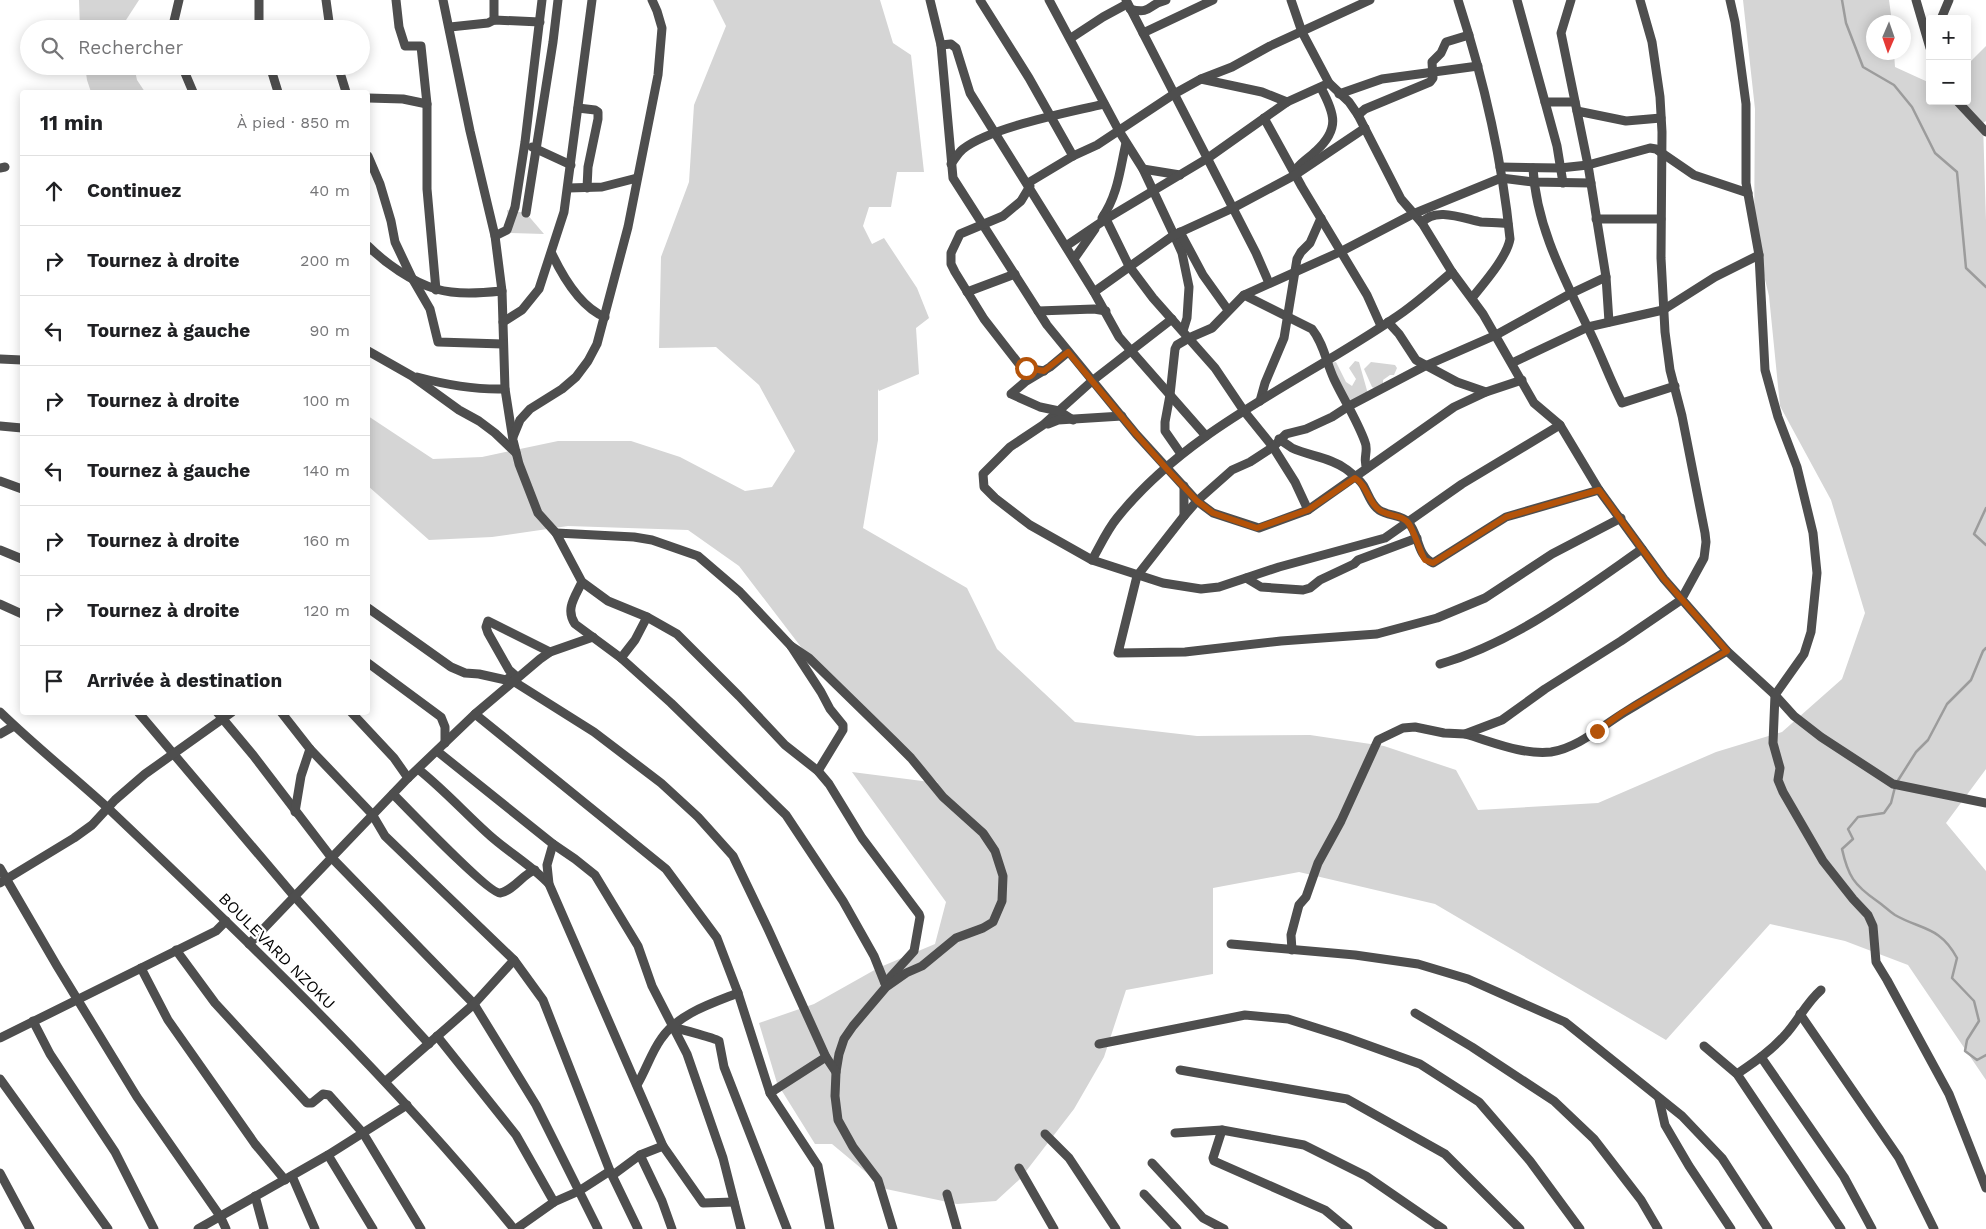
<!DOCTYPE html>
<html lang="fr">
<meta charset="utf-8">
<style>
:root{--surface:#fff;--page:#f6f6f6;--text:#202124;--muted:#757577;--line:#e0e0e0}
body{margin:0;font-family:"Work Sans",sans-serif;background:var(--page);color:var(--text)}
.controls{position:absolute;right:15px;top:15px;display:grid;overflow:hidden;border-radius:5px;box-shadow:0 2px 12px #0003}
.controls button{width:45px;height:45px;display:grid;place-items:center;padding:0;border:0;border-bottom:1px solid var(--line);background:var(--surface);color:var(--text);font:25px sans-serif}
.compass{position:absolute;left:1866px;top:15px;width:45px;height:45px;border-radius:50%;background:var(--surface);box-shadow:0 2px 12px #0003;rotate:182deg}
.stop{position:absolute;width:15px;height:15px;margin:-11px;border:4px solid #b45309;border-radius:50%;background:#fff}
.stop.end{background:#b45309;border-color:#fff;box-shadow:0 1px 5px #0008}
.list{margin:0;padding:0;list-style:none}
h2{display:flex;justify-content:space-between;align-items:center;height:65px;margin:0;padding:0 20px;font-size:21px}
h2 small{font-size:16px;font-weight:400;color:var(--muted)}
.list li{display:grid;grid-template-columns:32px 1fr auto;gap:15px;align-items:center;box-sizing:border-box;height:70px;padding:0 20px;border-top:1px solid var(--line)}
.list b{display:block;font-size:19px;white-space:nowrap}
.list em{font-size:16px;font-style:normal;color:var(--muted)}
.icon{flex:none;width:28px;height:28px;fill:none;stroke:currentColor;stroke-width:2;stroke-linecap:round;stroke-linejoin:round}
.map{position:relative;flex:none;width:1986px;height:1229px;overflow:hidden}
.search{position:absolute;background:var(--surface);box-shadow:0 2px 12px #0003;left:20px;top:20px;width:350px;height:55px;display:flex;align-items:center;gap:12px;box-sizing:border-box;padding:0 18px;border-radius:28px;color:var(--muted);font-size:19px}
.panel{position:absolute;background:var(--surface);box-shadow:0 2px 12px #0003;left:20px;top:90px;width:350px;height:625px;border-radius:5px}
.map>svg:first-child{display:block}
.green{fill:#d5d5d5}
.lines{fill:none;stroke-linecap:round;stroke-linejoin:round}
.stream{stroke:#9c9c9c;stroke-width:2.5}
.minor{stroke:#4e4e4e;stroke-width:9}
.route{stroke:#b45309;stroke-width:6}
.labels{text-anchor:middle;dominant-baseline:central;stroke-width:4.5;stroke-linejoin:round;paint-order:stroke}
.street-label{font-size:16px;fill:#000;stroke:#fff}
</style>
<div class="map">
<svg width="1986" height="1229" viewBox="0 0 1986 1229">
<rect width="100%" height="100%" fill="#fff"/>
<g class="green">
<path d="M 79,0 L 139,0 L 126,20 L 127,29 L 80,29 Z"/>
<path d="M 713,0 L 880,0 L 893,43 L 911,55 L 924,172 L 897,172 L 891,207 L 869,207 L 863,226 L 872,244 L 884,238 L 917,288 L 929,318 L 916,328 L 919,374 L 879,391 L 878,389 L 878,440 L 863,528 L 967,588 L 997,649 L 1075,722 L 1197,736 L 1310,735 L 1384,746 L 1456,770 L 1478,810 L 1598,803 L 1716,752 L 1782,732 L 1842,679 L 1865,613 L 1831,500 L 1780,406 L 1769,296 L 1754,234 L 1755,109 L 1743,0 L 1889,0 L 1892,22 L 1874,22 L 1874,52 L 1894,53 L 1895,67 L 1930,83 L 1930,101 L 1967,101 L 1967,65 L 1986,46 L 1986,121 L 1983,123 L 1986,221 L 1986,769 L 1946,823 L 1986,871 L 1986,1080 L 1908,965 L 1845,941 L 1770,924 L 1666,1040 L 1435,904 L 1299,872 L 1213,888 L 1213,974 L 1126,990 L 1104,1057 L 1074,1109 L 1020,1179 L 996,1201 L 957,1204 L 886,1189 L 832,1144 L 815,1144 L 777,1083 L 759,1023 L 814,1004 L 878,968 L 935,944 L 946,902 L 852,772 L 938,783 L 801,647 L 739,566 L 688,530 L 568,526 L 492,537 L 429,540 L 368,486 L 368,416 L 433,459 L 482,457 L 558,441 L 631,441 L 680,457 L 745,491 L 772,487 L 795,451 L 759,385 L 716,347 L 659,348 L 661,257 L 689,182 L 694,105 L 726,26 Z"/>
<path d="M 85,66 L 134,66 L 137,80 L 145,92 L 91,92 L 87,80 Z"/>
<path d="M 507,210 L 526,213 L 544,234 L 511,233 Z"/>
<path d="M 1355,361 L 1359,362 L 1368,394 L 1350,403 L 1330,363 L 1336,362 L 1346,382 L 1352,386 L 1356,379 L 1349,368 Z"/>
<path d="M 1371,362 L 1395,365 L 1397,368 L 1394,375 L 1390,375 L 1383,380 L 1383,386 L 1376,389 L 1372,387 L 1364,369 Z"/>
</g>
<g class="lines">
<g class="stream">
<path d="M 1842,0 L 1846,23 L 1863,67 L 1894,85 L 1912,107 L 1935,153 L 1957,172 L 1966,268 L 1986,287"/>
<path d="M 1986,508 L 1974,534 L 1986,545"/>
<path d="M 1897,782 L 1916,752 L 1928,740 L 1947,704 L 1971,680 L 1983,651 L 1986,648"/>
<path d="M 1895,787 L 1891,803 L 1884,813 L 1858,817 L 1848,829 L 1853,839 L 1842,849 C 1848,876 1854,885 1877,901 C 1883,905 1889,911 1895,915 C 1921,930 1940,926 1957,958 L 1952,978 L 1974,1001 L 1979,1021 L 1967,1040 L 1965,1051 L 1977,1060 L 1986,1055"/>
</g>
<g class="minor">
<path d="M 326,0 L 330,29"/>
<path d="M 396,0 L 399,27 L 405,46 L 421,46 L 427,104 L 427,189 L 436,290"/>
<path d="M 443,0 L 470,131 L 495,236 L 502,291 L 505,389 L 513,440 L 519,464 L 538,513 L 556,533 L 582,582 L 608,601 L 647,617 L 677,634 L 739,696 L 785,745 L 818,771 L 829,784 L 862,838 L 919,914 L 920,917 L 914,951 L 885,983"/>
<path d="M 494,0 L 494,20"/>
<path d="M 930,0 L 941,45 L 953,178 L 1047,325 L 1136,434 L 1197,501 L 1213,513 L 1259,528 L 1308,510 L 1454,407 L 1486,392 L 1522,380"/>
<path d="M 980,0 L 1029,78 L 1073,156"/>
<path d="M 1049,0 L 1119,131 L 1143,169 L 1174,235 L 1182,253 L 1189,287 L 1187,318 L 1183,331"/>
<path d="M 1126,0 L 1256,253 L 1269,283"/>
<path d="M 1291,0 L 1302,32 L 1329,83 L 1349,102 L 1358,115 L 1401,199 L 1422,223 L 1452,272 L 1483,314 L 1534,403 L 1560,425 L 1599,490 L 1664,579 L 1727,651 L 1775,695 L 1794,716 L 1821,737 L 1893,784 L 1986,803"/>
<path d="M 1458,0 C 1483,77 1502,158 1510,239 C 1507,257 1484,283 1472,298"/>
<path d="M 1517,0 L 1545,102 L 1575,102"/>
<path d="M 1571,0 L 1561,33 L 1588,165 L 1606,277 L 1609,322"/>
<path d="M 1730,0 L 1735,22 L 1746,104 L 1746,183 L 1759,255 L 1765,370 L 1778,417 L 1797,467 L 1813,533 L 1817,573 L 1811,632 L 1804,654 L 1775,695 L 1773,743 L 1780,768 L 1778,780 L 1783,792 L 1823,861 L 1853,899 L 1868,915 L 1873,926 L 1876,962 L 1887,980 L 1949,1094 L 1986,1188"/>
<path d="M 1916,0 L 1930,48"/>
<path d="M 1130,9 C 1152,15 1148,4 1166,0"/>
<path d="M 1941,19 L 1949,0"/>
<path d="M 450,27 L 488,23 L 494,20 L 540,22"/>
<path d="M 174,29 L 174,21 L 179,0"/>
<path d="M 259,29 L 259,0"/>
<path d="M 1143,33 L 1213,0"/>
<path d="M 1071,38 L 1103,17 L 1127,4"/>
<path d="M 941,45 L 951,44 L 956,48 L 970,93 L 1094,292 L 1119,337 L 1206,436"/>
<path d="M 182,66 L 193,92"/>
<path d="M 270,66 L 278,92"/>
<path d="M 338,66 L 346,92"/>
<path d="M 1201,79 L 1262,92 L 1287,102"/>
<path d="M 1339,94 L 1382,79 L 1478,66"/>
<path d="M 368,98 L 403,99 L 427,104"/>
<path d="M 1957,101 L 1986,132"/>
<path d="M 1545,102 L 1557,146 L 1563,183"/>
<path d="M 578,108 L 595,110 L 598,112 L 598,119 L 588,167 L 587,188"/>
<path d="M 1577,111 L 1626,121 L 1661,118"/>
<path d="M 1358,115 L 1365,109 L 1430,82 L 1433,78 L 1432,62 L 1441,53 L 1446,42 L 1469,35"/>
<path d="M 1264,118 L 1302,187 L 1367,295 L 1381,326"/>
<path d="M 532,147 L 571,165"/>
<path d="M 368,156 L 380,184 L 391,221 L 395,242 L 412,278 L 430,309 L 438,342 L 503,344"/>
<path d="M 951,164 C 955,159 958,153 963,149 C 991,127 1067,113 1104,104"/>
<path d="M 1298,167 C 1303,161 1310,157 1316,151 C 1340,129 1335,114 1321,88"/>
<path d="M 1500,167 L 1560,168 L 1588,165 L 1650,148 L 1656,149 L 1694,175 L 1748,193"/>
<path d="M 0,168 L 5,167"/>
<path d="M 1533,168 C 1536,225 1563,276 1587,326 C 1600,351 1609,378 1622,403 L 1675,386"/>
<path d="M 1143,169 L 1180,175"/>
<path d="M 1028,183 L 1073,156 L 1097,145 L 1174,94 L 1201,79 L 1232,67 L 1270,46 L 1370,0"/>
<path d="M 1030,186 L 1021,201 L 1003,216 L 960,234 L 951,253 L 951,264 L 955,272 L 984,319 L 1019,364 L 1026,368 L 1044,371"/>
<path d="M 568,188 L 602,187 L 637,178"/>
<path d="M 526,213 L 553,42 L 558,0"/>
<path d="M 1104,215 L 1129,266 L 1153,298 L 1215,368 L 1244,411 L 1273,447 L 1295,482 L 1308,510"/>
<path d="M 1102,218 C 1118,195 1120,169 1126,143"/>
<path d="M 1596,219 L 1661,219"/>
<path d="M 1422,223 C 1434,206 1465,219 1481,222 C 1490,223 1499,222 1508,224"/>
<path d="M 1180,232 L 1203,275 L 1228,310"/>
<path d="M 495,236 L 507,230 L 515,207 L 525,142 L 542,0"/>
<path d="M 368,246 C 385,263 412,282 436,289 C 457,295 481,293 502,291"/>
<path d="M 1066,246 L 1106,219 L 1208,158 L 1287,102 L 1329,83"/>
<path d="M 552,254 C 563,277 580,307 605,317"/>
<path d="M 1074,259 L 1095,229"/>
<path d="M 1606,277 L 1570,294 L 1496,335 L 1425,366 L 1349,406 L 1332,417 L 1306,429 L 1286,434 L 1273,447 L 1250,462 L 1232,470 L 1197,501 L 1184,516 L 1137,576 L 1118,653 L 1185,652 L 1281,641 L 1377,634 L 1437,618 L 1485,598 L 1552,554 L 1621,518"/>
<path d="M 967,292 L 1015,274"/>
<path d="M 1094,292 L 1174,235 L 1233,208 L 1295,175 L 1365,128"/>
<path d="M 1244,295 L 1312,329 C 1324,344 1326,362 1334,379 C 1344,400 1357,420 1365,442 C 1369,451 1362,460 1367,468"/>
<path d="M 1038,311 L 1094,309 L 1106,311"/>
<path d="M 1172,319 L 1092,381 L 1043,425 L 1010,447 L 983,474 L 984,487 L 995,498 L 1030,525 L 1092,560 L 1163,583 L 1201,589 L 1219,587 L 1279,567 L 1385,538 L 1462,484 L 1560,425"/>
<path d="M 503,322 L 522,310 L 539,289 L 564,212 L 592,0"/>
<path d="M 1388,322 L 1399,334 L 1416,360 L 1457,382 L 1486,392"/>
<path d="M 368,351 L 412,376 L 459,410 L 479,421 L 495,433 L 516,453"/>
<path d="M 1068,352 L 1050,367 L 1025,382 L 1011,394 L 1040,407 L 1059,411 L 1073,420"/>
<path d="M 0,359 L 22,360"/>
<path d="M 1512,363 L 1588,327 L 1663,310 L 1715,277 L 1759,255"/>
<path d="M 417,377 C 447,385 474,390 505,389"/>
<path d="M 1260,401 L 1265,383 L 1284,338 L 1297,259 L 1301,252 L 1310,243 L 1321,218"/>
<path d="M 1048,424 L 1058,420 L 1122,416"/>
<path d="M 0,426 L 22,428"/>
<path d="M 513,437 L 520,420 L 530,409 L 562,389 L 576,377 L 588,361 L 597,344 L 628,227 L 658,75 L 662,28 L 657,11 L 652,0"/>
<path d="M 1279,439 C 1283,442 1288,445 1292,448 C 1309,456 1330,457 1346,469 C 1351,473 1359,479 1363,485 C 1368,493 1371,505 1379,510 C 1388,516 1402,515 1408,522 C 1420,535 1416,555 1433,563 L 1506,517 L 1599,490"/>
<path d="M 1181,454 L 1165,431 L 1165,422 L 1170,395 L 1175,349 L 1177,345 L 1189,338 L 1212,328 L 1244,295 L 1342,251 L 1413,214 L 1501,178 L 1533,182 L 1591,183"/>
<path d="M 0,481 L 22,489"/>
<path d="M 1184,516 L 1184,486"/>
<path d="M 556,533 L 634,537 L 652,540 L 698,556 L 740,592 L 791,646 L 821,692 L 830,709 L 843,725 L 843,730 L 818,771"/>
<path d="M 0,550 L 22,559"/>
<path d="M 1092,560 C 1100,546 1107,530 1117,518 C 1190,427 1302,382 1396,317 C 1416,304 1434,287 1452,272"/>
<path d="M 1246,578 L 1261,587 L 1303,590 L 1310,588 L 1320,580 L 1354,564 L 1358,560 L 1417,538"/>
<path d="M 582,582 C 575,597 565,609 575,624 L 621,658 L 671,703 L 786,815 L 843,901 L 874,956 L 886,986"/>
<path d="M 0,604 L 22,614"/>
<path d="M 368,608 L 451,667 L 465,673 L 479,674 L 506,680 L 513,675"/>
<path d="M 791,646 L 809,658 L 895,742 L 911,758 L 943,797 L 983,833 L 995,851 L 1003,876 L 1002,901 L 993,922 L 983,928 L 956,938 L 922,966 L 906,973 L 886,987 L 853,1026 L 844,1039 L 839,1054 L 836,1072 L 835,1096 L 838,1120 L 853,1147 L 878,1180 L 893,1229"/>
<path d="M 621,658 L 635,640 L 647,617"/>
<path d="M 368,663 L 441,717 L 445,727 L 445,743"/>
<path d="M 1440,664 C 1515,642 1579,593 1642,549"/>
<path d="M 517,677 L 509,670 L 488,633 L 486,627 L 488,621 L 550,652"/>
<path d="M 513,681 L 594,732 L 661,783 L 698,817 L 733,856 L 768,929 L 826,1057 L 836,1072"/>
<path d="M 0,712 C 35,746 74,777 110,810 C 251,944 391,1078 514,1229"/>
<path d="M 138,712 L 294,896 L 429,1044"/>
<path d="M 217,712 L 253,755 L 331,857 L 474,1004 L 536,1105 L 598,1229"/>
<path d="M 281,712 L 310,749 L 372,814 L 385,836 L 514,960 L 543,1000 L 610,1171 L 638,1229"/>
<path d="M 351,712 L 394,758 L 408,778"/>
<path d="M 475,714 L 666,869 L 717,938 L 738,993 L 770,1093 L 818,1166 L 830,1229"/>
<path d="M 0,734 L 14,726"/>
<path d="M 1465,734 C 1493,742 1522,755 1551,752 C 1578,748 1602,726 1625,712 C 1659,691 1693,671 1727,651"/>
<path d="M 437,751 L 553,844 L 575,859 L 595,875 L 638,946 L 652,986 L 687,1054 L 723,1158 L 741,1229"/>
<path d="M 418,769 C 442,788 463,811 486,832 C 506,851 530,864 549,884"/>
<path d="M 393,794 C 406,807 489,894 500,893 C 513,891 524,873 535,870"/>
<path d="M 295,812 L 301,776 L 310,749"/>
<path d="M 553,844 L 547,865 L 549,884 L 663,1146 L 703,1203 L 734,1202"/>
<path d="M 0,868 L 57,966 L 137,1097 L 220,1216 L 226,1229"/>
<path d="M 0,883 L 74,838 L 92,825 L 115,800 L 145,774 L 232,712"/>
<path d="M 249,944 L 408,778 L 475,714 L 540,659 L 550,652 L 593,637"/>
<path d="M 1231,944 L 1355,955 L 1418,964 L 1468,979 L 1565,1022 L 1682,1116 L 1722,1158 L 1768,1229"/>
<path d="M 176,950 L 215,1003 L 307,1103 L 312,1103 L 323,1094 L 329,1095 L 363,1133 L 421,1229"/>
<path d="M 1292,950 L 1291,935 L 1299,905 L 1306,897 L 1318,863 L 1341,821 L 1378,740 L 1403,728 L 1415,727 L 1444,733 L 1465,734 L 1502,720 L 1545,689 L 1621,641 L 1681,600 L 1704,558 L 1706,542 L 1705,533 L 1682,416 L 1670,370 L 1665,332 L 1661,258 L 1662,132 L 1660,97 L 1652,42 L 1640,0"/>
<path d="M 141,968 L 168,1020 L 255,1144 L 285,1180"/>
<path d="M 1415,1013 L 1472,1047 L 1554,1101 L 1594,1139 L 1641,1200 L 1658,1229"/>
<path d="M 1800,1014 L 1899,1158 L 1934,1229"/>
<path d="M 33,1021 L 50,1054 L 115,1152 L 154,1229"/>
<path d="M 675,1028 C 681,1029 717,1039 719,1041 L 724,1067 L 787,1229"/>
<path d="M 437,1036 L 516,1135 L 554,1202"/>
<path d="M 0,1038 L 216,931 L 226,921"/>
<path d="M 1099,1044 L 1245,1015 L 1288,1019 L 1345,1037 L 1420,1064 L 1479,1102 L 1530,1161 L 1580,1229"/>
<path d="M 1704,1046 L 1737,1074 L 1841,1229"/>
<path d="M 1761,1057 L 1844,1177 L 1872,1229"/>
<path d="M 1180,1070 L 1347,1099 L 1445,1154 L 1520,1229"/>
<path d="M 1737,1074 C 1753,1063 1771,1051 1785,1035 C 1798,1021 1806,1003 1821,990"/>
<path d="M 0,1079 L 108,1229"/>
<path d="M 386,1081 L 474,1004 L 514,960"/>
<path d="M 637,1085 C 646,1070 651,1053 661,1039 C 678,1014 710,1004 738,993"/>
<path d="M 770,1093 L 826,1057"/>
<path d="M 1659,1099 L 1665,1125 L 1689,1166 L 1731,1229"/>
<path d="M 1222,1130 L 1213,1158 L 1214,1161 L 1325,1210 L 1348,1229"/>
<path d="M 1175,1133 L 1222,1130 L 1304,1145 L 1366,1176 L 1443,1229"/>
<path d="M 1045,1134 L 1069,1158 L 1116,1229"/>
<path d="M 328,1155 L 373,1229"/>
<path d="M 640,1155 L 662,1201 L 672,1229"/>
<path d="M 1152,1163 L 1203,1218 L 1224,1229"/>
<path d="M 1019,1168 L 1054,1229"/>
<path d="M 0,1173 L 30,1229"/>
<path d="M 613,1175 L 640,1155 L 663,1146"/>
<path d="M 292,1176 L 315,1229"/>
<path d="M 947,1194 L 957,1229"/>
<path d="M 1144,1194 L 1177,1229"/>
<path d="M 255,1196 L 264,1229"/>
<path d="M 198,1229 L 328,1155 L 407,1105"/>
<path d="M 516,1229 L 554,1202 L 579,1191 L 610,1171"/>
</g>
</g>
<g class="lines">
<path class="route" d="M 1026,368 L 1044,371 L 1068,352 L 1136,434 L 1166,468 L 1197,501 L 1213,513 L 1257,528 L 1260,527 L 1308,510 L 1355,478 C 1367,485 1368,501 1378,509 C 1387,517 1403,514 1409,524 C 1414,531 1422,557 1425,560 C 1428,561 1430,562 1433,563 L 1506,517 L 1599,490 L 1664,579 L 1727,651 L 1622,713 L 1597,731"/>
</g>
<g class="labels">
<g class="street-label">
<text transform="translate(277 951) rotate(45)">BOULEVARD NZOKU</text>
</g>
</g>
</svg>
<div class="controls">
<button>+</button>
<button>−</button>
</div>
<svg class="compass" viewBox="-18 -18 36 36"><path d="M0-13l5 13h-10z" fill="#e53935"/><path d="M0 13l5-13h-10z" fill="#757577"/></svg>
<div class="stop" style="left:1026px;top:368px"></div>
<div class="stop end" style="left:1597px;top:731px"></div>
<div class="search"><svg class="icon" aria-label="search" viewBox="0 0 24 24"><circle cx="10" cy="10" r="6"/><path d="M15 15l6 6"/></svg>Rechercher</div>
<section class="panel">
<h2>11 min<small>À pied · 850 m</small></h2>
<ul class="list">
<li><svg class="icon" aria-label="ahead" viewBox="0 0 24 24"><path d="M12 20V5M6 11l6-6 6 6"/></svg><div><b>Continuez</b></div><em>40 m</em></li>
<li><svg class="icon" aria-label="right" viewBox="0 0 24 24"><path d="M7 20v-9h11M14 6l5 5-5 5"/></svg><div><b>Tournez à droite</b></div><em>200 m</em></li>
<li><svg class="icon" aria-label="left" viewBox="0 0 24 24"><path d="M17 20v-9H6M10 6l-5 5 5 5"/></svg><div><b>Tournez à gauche</b></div><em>90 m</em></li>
<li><svg class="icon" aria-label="right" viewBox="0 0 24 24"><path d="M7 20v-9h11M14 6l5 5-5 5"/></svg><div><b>Tournez à droite</b></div><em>100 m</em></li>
<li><svg class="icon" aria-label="left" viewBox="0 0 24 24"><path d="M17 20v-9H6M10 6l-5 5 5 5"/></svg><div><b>Tournez à gauche</b></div><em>140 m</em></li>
<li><svg class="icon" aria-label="right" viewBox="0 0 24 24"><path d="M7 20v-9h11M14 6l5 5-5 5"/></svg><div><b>Tournez à droite</b></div><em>160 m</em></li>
<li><svg class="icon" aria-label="right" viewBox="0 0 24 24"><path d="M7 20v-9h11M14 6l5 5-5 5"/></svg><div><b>Tournez à droite</b></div><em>120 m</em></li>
<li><svg class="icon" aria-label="arrive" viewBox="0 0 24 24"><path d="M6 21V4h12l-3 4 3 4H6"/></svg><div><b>Arrivée à destination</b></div></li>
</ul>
</section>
</div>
